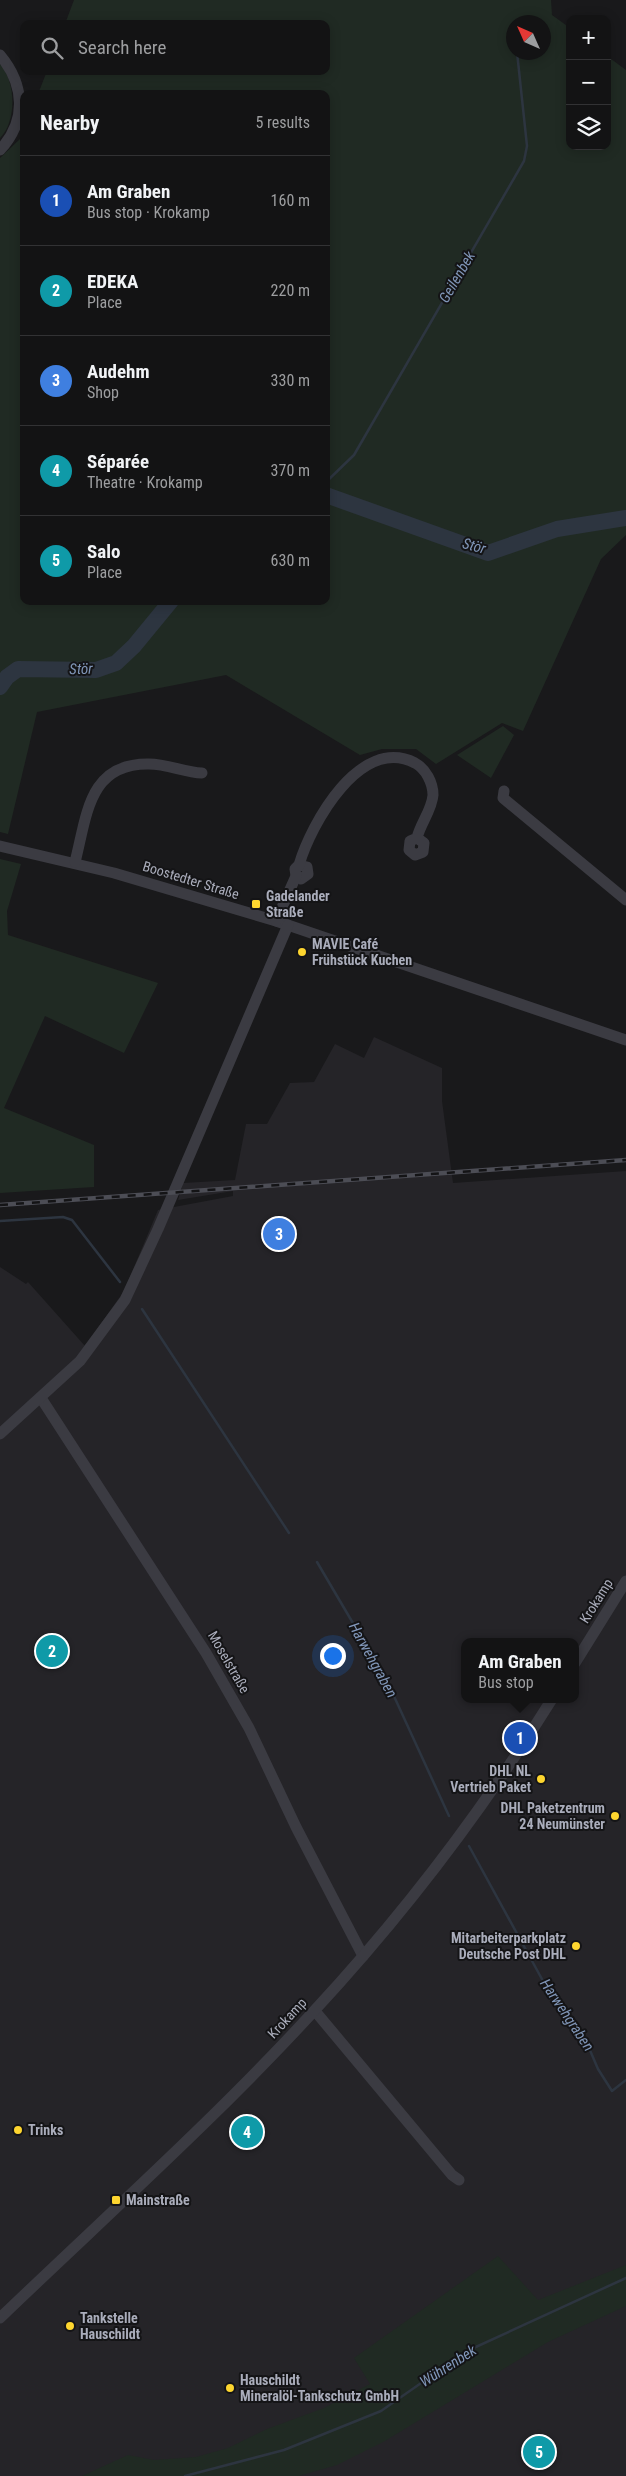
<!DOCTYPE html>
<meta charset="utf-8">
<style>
:root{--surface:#131314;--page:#202022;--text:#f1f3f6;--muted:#9d9ea0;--line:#323234;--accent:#1a73e8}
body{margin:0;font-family:"Roboto Condensed",sans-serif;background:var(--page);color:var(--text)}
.controls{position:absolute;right:15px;top:15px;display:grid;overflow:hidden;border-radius:10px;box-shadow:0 2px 12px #0003}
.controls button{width:45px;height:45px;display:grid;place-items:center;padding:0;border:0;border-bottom:1px solid var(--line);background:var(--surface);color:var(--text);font:25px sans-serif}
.compass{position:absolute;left:506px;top:15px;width:45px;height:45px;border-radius:50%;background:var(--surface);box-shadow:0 2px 12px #0003;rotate:315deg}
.you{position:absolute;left:332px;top:1655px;width:18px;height:18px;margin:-12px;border:4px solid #fff;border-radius:50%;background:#1a73e8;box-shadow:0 0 0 8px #1a73e833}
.badge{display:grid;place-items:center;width:32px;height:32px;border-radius:50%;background:var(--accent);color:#fff;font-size:16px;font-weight:700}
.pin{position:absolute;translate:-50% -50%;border:2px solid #fff;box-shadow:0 1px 5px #0006}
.popup{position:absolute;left:461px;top:1638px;width:118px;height:65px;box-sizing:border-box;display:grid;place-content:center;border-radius:10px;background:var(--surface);filter:drop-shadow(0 1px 4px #0005);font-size:16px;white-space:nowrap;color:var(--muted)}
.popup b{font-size:19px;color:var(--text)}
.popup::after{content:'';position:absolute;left:50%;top:100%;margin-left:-10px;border:10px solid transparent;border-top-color:var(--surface)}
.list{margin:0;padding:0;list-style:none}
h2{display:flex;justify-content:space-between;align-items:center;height:65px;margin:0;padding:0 20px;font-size:21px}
h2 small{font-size:16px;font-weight:400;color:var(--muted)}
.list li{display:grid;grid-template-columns:32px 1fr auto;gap:15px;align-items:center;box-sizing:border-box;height:90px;padding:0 20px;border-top:1px solid var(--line)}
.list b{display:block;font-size:19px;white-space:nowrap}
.list p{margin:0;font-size:16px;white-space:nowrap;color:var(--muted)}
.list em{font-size:16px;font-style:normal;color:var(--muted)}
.icon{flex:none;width:28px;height:28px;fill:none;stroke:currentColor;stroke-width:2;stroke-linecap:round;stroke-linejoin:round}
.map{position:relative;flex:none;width:626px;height:2476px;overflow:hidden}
.search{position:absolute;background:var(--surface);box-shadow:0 2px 12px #0003;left:20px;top:20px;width:310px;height:55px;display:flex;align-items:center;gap:12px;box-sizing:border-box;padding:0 18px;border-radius:10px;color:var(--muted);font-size:19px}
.panel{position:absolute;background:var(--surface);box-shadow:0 2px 12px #0003;left:20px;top:90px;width:310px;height:515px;border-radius:10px}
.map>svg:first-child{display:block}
.built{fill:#252428;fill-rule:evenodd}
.green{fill:#202a23;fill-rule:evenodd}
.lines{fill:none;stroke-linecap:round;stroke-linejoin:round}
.stream{stroke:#2d3540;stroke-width:2.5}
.river{stroke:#2d3540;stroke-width:16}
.minor{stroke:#3b3b42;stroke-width:11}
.rail-casing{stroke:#4c4d55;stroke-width:4.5}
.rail{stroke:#141416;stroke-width:2.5;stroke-dasharray:8;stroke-linecap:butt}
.poi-dot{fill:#fdd52f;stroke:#141416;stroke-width:2}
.labels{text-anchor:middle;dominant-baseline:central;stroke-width:4;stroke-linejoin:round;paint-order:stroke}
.street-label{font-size:14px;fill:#aaadbb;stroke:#141416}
.poi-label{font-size:14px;font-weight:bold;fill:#aaadbb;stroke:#141416;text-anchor:start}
.water-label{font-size:15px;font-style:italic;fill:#8096b8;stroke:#141416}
</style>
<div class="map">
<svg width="626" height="2476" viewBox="0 0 626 2476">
<rect width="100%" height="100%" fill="#19191b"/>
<path class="built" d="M 374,1037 L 442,1068 L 442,1101 L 453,1183 L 626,1171 L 626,2476 L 0,2476 L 0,1267 L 26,1284 L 28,1282 L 85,1346 L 124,1291 L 158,1210 L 233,1196 L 233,1191 L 178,1200 L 183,1183 L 235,1180 L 246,1124 L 267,1124 L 290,1083 L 314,1082 L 335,1044 L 364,1058 ZM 465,1642 L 575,1642 L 575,1699 L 465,1699 Z"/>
<g class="green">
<path d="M 74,0 L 551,0 L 552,15 L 570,28 L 570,146 L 607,146 L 607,56 L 626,70 L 626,535 L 601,559 L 523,731 L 502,723 L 436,764 L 416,749 L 382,749 L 360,755 L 226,675 L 37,712 L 8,834 L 0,832 L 0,158 L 20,139 L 24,129 L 24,601 L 326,601 L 326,94 L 38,94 L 47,71 L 326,71 L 326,24 L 65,24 ZM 514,22 L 544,22 L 544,52 L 514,52 Z"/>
<path d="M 0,64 C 16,82 17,121 0,138 Z"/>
<path d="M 503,726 L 514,735 L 491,778 L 457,755 Z"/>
<path d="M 0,859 L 21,864 L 7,911 L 8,935 L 158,983 L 124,1053 L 45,1016 L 4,1108 L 94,1145 L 94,1187 L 0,1193 Z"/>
<path d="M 498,2256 L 538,2300 L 626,2265 L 626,2306 L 548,2342 L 385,2441 L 337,2465 L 299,2476 L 82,2476 L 128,2455 L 154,2460 L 196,2457 L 228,2448 L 267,2429 L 324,2408 L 370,2384 L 354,2358 Z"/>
</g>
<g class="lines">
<g class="stream">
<path d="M 513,25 L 514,26"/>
<path d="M 326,482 L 354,455 L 524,161 L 527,146 L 517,52"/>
<path d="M 0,1221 L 63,1217 L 72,1220 L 120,1282"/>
<path d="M 142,1309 L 289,1533"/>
<path d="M 317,1562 L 387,1681 L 449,1816"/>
<path d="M 469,1846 L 543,1981 L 586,2041 L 598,2069 L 612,2091 L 626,2080"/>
<path d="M 185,2476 L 284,2450 L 381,2411 L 467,2351 L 626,2278"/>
</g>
<g class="river">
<path d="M 326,495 L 488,553 L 557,529 L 626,518"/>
<path d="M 0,687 L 7,677 L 18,669 L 96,670 L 116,663 L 134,646 L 171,601"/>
</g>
<g class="minor">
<path d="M 0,55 C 25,85 27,121 0,150"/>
<path d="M 504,791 L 503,798 L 626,900"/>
<path d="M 0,846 L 114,873 L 276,921 L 626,1040"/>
<path d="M 75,862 C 87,816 88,763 149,764 C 167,764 184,772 202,773"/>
<path d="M 296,876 L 301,879 L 308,874 L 307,867 L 299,865"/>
<path d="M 276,921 L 296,876 L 295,869 L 299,865 C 311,824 360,735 415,763 C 426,769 433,783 433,795 C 432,810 420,824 417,838 L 410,841 L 409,850 L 415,855 L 423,852 L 424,843 L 417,838"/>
<path d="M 41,1398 L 206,1653 L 249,1728 L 296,1827 L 363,1956"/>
<path d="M 0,1434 L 80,1361 L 125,1300 L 158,1229 L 288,925"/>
<path d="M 575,1663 L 626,1581"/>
<path d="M 315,2011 L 452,2175 L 459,2180"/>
<path d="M 0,2318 C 105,2217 215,2119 314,2011 C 403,1915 483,1810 552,1699"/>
</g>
<defs>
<path id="rail" d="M 0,1205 L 626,1160"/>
</defs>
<use href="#rail" class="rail-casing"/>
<use href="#rail" class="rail"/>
</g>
<g class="poi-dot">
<rect x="251" y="899" width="10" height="10" rx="2.5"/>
<circle cx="302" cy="952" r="5"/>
<circle cx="541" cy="1779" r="5"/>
<circle cx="615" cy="1816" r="5"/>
<circle cx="576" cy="1946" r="5"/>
<circle cx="18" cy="2130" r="5"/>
<rect x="111" y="2195" width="10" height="10" rx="2.5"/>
<circle cx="70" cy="2326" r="5"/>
<circle cx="230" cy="2388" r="5"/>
</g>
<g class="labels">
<g class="street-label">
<text transform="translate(191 880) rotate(17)">Boostedter Straße</text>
<text transform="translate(596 1601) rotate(-58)">Krokamp</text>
<text transform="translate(229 1662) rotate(60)">Moselstraße</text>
<text transform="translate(287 2018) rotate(-47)">Krokamp</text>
</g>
<g class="poi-label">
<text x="266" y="896">Gadelander<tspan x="266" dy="16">Straße</tspan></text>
<text x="312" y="944">MAVIE Café<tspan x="312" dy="16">Frühstück Kuchen</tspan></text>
<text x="531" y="1771" text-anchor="end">DHL NL<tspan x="531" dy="16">Vertrieb Paket</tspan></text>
<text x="605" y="1808" text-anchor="end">DHL Paketzentrum<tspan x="605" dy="16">24 Neumünster</tspan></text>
<text x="566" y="1938" text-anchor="end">Mitarbeiterparkplatz<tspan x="566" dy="16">Deutsche Post DHL</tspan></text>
<text x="28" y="2130">Trinks</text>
<text x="126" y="2200">Mainstraße</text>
<text x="80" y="2318">Tankstelle<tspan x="80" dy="16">Hauschildt</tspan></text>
<text x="240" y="2380">Hauschildt<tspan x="240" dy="16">Mineralöl-Tankschutz GmbH</tspan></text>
</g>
<g class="water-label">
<text transform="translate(457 277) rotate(-60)">Geilenbek</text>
<text transform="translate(474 546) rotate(15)">Stör</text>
<text transform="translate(81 669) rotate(-1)">Stör</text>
<text transform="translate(373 1660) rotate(61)">Harwehgraben</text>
<text transform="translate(567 2015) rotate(56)">Harwehgraben</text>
<text transform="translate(448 2366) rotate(-33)">Wührenbek</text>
</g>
</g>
</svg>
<div class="controls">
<button>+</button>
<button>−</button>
<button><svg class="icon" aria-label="layers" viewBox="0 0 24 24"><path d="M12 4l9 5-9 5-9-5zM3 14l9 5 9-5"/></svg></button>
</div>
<svg class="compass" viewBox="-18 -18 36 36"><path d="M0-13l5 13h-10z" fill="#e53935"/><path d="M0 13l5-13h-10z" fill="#9d9ea0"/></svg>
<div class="you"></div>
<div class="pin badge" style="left:520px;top:1738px;background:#1a4fb4">1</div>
<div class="popup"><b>Am Graben</b>Bus stop</div>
<div class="pin badge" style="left:52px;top:1651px;background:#0f9aa8">2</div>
<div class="pin badge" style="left:279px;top:1234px;background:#3f7fe0">3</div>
<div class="pin badge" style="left:247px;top:2132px;background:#0f9aa8">4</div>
<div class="pin badge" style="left:539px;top:2452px;background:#0f9aa8">5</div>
<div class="search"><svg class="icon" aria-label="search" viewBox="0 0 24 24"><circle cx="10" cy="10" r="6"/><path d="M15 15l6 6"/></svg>Search here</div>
<section class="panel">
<h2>Nearby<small>5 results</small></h2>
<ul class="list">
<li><span class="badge" style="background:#1a4fb4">1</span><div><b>Am Graben</b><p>Bus stop · Krokamp</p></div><em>160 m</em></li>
<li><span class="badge" style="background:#0f9aa8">2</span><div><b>EDEKA</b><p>Place</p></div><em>220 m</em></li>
<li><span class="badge" style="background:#3f7fe0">3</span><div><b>Audehm</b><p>Shop</p></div><em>330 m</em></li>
<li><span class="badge" style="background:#0f9aa8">4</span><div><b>Séparée</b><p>Theatre · Krokamp</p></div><em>370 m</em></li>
<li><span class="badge" style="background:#0f9aa8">5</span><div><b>Salo</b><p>Place</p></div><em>630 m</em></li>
</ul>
</section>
</div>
